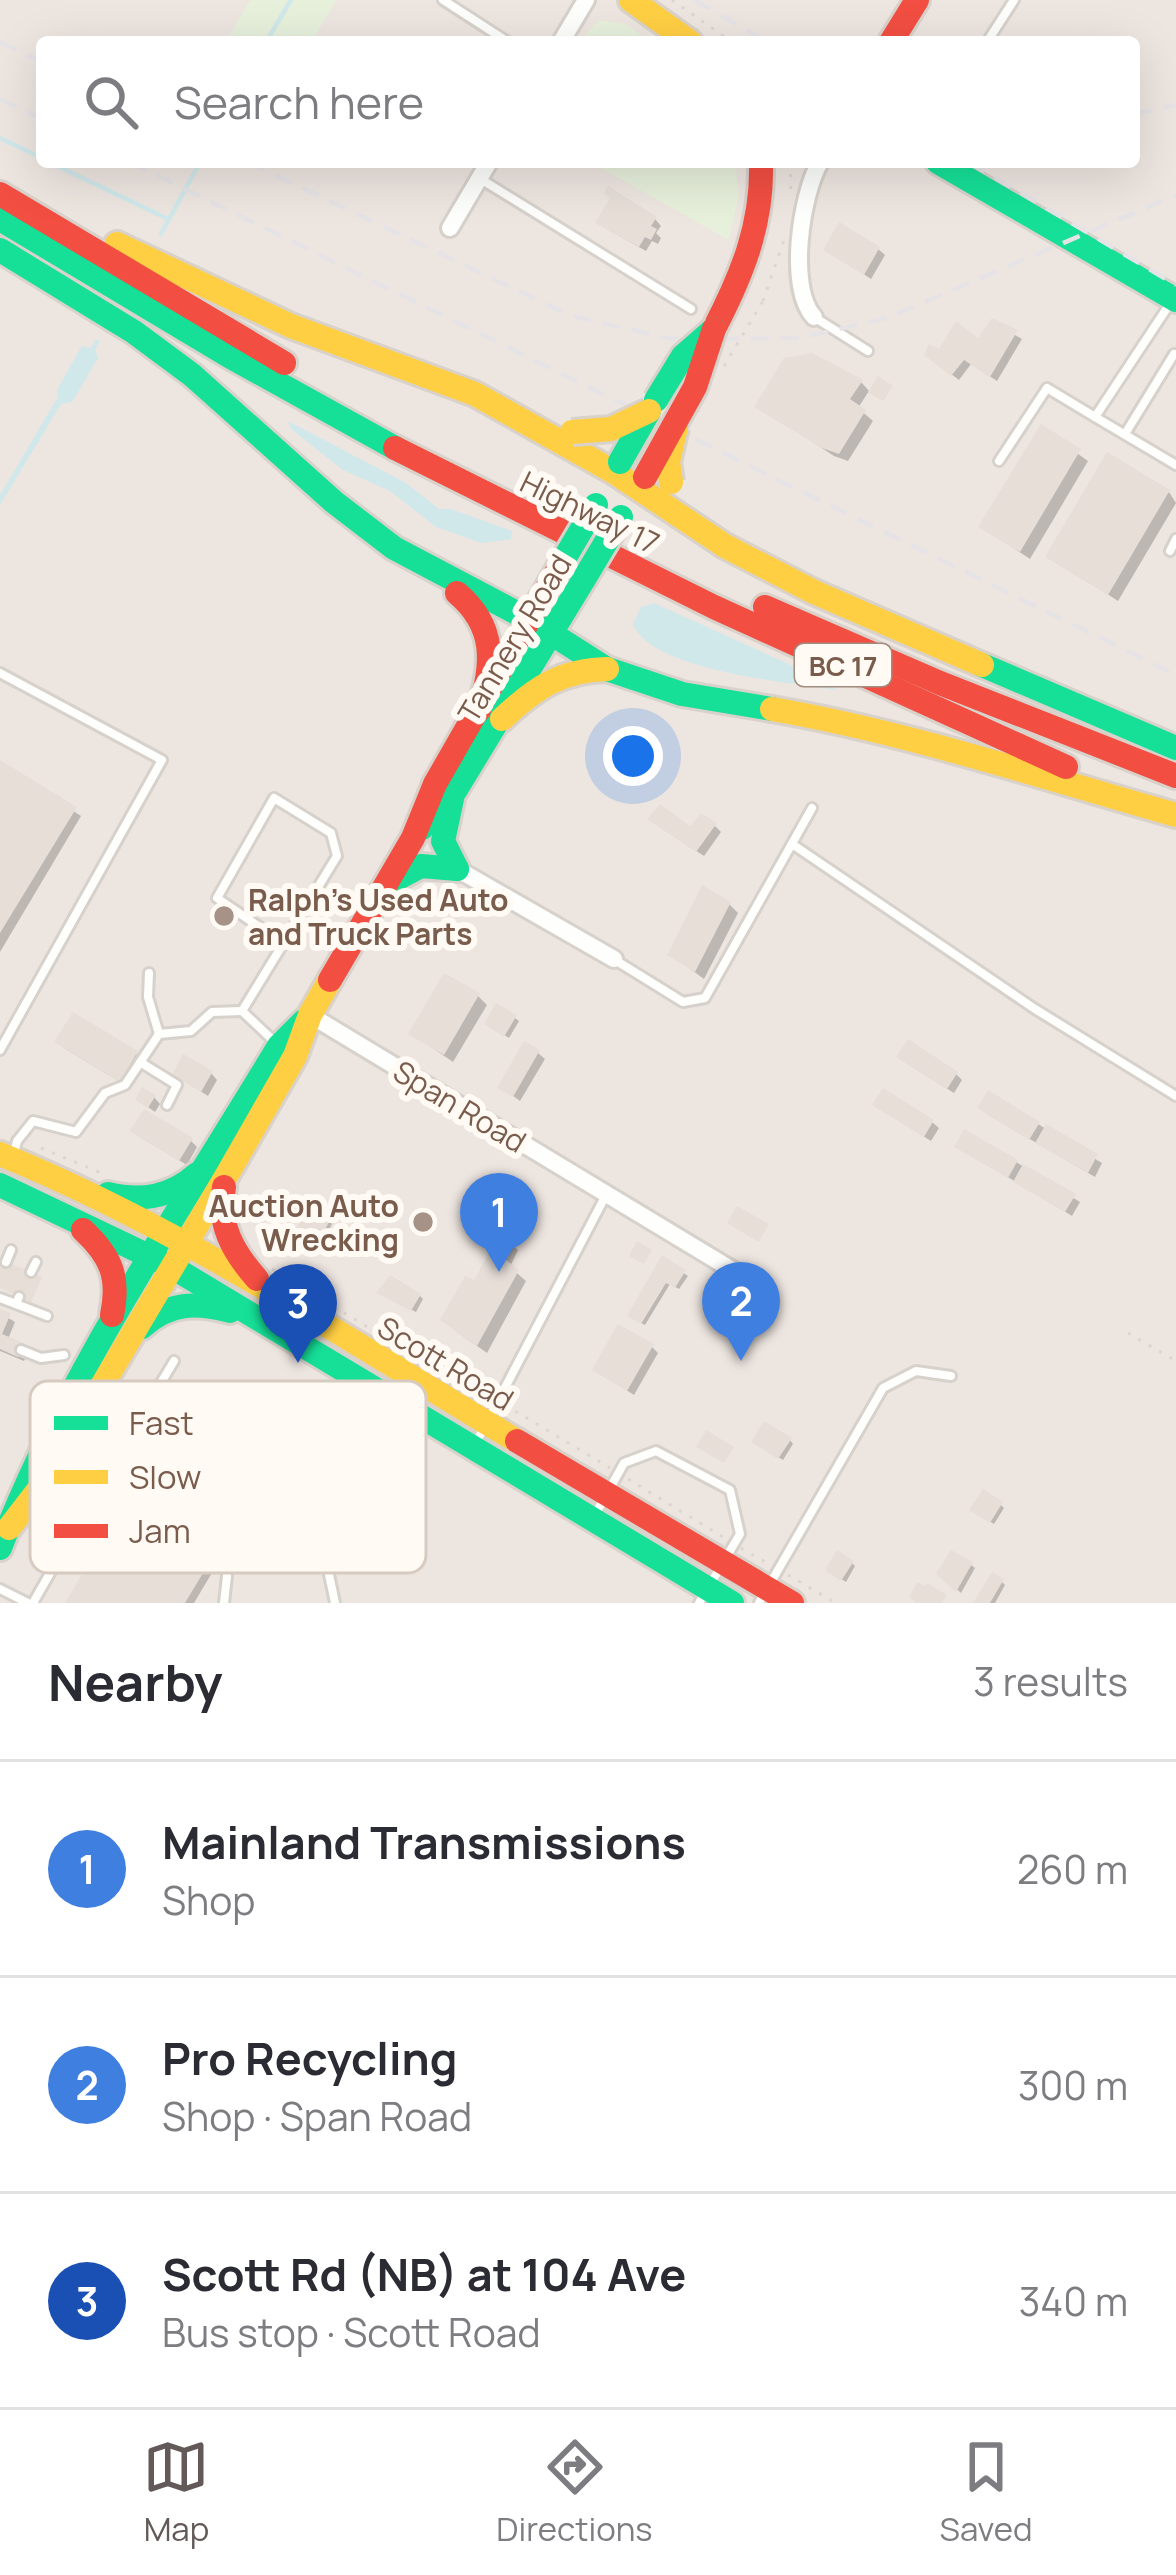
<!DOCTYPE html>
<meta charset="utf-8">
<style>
:root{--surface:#fff;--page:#f2f2f3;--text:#2b2b33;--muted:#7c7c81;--line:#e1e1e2;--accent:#625958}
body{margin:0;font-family:Manrope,sans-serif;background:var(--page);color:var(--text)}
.you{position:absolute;left:633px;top:756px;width:42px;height:42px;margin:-30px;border:9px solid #fff;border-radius:50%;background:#1a73e8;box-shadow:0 0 0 18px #1a73e833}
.badge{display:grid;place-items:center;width:78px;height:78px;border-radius:50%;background:var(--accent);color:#fff;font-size:39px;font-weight:700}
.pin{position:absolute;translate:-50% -99px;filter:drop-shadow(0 3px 6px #0008)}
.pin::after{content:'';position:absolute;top:63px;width:42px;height:36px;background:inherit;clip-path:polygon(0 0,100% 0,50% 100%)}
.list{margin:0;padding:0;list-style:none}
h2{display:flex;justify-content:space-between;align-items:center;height:156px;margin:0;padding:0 48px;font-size:51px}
h2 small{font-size:39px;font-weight:400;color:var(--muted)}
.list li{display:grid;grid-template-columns:78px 1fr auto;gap:36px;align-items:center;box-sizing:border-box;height:216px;padding:0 48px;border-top:3px solid var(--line)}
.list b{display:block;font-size:45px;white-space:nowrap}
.list p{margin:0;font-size:39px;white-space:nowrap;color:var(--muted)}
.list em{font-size:39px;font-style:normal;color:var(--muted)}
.icon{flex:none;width:66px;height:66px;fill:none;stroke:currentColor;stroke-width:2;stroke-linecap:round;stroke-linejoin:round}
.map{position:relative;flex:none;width:1176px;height:1603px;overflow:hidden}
.search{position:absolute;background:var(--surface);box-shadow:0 12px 48px #0002;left:36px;right:36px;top:36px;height:132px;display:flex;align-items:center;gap:30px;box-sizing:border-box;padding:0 42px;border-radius:12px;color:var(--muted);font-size:45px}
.sheet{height:804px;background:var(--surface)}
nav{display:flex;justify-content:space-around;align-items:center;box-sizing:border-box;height:168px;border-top:3px solid var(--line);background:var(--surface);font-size:33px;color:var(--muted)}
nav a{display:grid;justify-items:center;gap:6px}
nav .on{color:var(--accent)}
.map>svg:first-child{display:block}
.industrial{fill:#ede5e0;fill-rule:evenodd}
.green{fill:#e7f0db}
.water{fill:#d0e8ea}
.shadow{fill:#0003}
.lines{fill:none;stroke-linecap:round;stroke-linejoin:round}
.stream{stroke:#d0e8ea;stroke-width:4.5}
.building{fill:#e6ded7}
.lane-casing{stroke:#d7d1cb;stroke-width:14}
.street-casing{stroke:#d7d1cb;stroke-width:22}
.fast-casing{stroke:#d9d2cb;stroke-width:30}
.slow-casing{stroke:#d9d2cb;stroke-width:30}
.jam-casing{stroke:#d9d2cb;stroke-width:30}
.path{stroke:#dcd5d0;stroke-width:3;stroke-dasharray:3 9;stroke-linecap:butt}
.lane{stroke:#fefefd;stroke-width:8}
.street{stroke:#fefefd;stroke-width:16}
.fast{stroke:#16e098;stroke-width:24}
.slow{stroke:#ffcf43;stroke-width:24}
.jam{stroke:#f24e42;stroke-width:24}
.rail{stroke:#e6e3e7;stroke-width:4.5;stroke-dasharray:18 12;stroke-linecap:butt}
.fast-bridge-casing{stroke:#d9d2cb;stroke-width:30;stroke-linecap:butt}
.slow-bridge-casing{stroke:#d9d2cb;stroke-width:30;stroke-linecap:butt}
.jam-bridge-casing{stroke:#d9d2cb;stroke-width:30;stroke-linecap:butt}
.path-bridge{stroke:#dcd5d0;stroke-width:3;stroke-dasharray:3 9;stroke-linecap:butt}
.fast-bridge{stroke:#16e098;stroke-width:24}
.slow-bridge{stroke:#ffcf43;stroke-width:24}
.jam-bridge{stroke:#f24e42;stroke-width:24}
.poi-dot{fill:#a69286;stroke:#fffaf3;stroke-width:4.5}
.labels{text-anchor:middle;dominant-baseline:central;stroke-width:12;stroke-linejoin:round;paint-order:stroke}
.shield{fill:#fffaf3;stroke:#a28b7f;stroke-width:3}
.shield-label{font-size:27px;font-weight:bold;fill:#7a5c4d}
.street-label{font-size:30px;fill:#7a5c4d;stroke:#fffaf3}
.poi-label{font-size:30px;font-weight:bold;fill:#7a5c4d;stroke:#fffaf3;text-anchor:start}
.key{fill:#fffaf3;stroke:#d7cbc1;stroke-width:3}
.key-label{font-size:33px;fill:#7a5c4d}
</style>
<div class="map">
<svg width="1176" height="1603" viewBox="0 0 1176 1603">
<rect width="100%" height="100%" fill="#f9f5f0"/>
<path class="industrial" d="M 0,0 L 1176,0 L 1176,1603 L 0,1603 ZM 42,42 L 1134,42 L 1134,162 L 42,162 Z"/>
<g class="green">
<path d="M 250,0 L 337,0 L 311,42 L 226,42 Z"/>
<path d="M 599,20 L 626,24 L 651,42 L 578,42 Z"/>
<path d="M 590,162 L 735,162 L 739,195 L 729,240 Z"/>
</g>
<g class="water">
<path d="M 82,346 L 95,349 L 98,358 L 72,402 L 61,404 L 0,505 L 0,495 L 58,397 L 57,390 Z"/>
<path d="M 288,421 L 406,483 L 439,509 L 451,509 L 512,531 L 511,539 L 481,543 L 436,527 L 390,491 L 343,470 L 291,429 Z"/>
<path d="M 654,603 L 835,685 L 835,690 C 788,682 652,671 633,624 L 641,607 Z"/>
</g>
<g class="shadow">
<path d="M 655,219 L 661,226 L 656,233 L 661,238 L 658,244 L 652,241 L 646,251 L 605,228 Z"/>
<path d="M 878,249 L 885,255 L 871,279 L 826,250 Z"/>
<path d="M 993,322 L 1022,339 L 997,381 L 971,364 L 959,380 L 934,361 L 940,353 L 979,342 Z"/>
<path d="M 861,382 L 869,391 L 858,408 L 873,421 L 848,461 L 834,456 L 758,406 Z"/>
<path d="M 1042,428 L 1088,461 L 1030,559 L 982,527 Z"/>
<path d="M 1169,492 L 1176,503 L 1118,601 L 1049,556 Z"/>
<path d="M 0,764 L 81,816 L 0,952 Z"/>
<path d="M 657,825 L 690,830 L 715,826 L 721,832 L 704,856 Z"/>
<path d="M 729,904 L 738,913 L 704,979 L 670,954 Z"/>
<path d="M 478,996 L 487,1005 L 453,1062 L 412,1034 Z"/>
<path d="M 515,1018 L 519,1021 L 509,1038 L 491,1027 Z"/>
<path d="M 64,1048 L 136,1054 L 142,1060 L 127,1086 Z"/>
<path d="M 538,1053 L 545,1059 L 520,1101 L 501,1087 Z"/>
<path d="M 906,1063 L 956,1074 L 962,1080 L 954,1093 Z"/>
<path d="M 211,1073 L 217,1080 L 208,1096 L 175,1075 Z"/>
<path d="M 154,1097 L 160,1104 L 155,1112 L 145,1105 Z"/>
<path d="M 882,1110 L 932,1122 L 939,1128 L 931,1141 Z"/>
<path d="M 987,1114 L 1038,1124 L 1102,1163 L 1095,1177 Z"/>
<path d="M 140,1137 L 191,1141 L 197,1147 L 187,1165 Z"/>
<path d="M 957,1146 L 1016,1162 L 1080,1202 L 1072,1216 Z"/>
<path d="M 329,1220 L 332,1224 L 323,1244 L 303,1232 Z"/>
<path d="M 509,1242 L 518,1250 L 510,1267 L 526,1281 L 487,1353 L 453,1329 L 476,1284 Z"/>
<path d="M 663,1259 L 688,1276 L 679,1289 L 670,1284 L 645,1325 L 634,1319 Z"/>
<path d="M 384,1296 L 420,1296 L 423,1299 L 416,1312 Z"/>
<path d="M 0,1313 L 15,1322 L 8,1339 L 29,1352 L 24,1361 L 0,1351 Z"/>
<path d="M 652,1347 L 658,1353 L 634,1395 L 595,1370 Z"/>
<path d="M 231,1385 L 237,1392 L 245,1464 L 215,1467 L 189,1510 L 205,1522 L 193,1543 L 219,1561 L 194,1603 L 69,1603 Z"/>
<path d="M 790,1440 L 793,1444 L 783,1460 L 758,1445 Z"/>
<path d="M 1001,1505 L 1004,1508 L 994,1524 L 977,1513 Z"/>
<path d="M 852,1563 L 855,1566 L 846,1582 L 832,1573 Z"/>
<path d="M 971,1565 L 975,1568 L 961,1593 L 940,1574 Z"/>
<path d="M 1002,1582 L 1005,1585 L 995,1603 L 978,1603 Z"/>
</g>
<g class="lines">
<g class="stream">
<path d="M 266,42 L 291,0"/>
<path d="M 0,138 L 42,158"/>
<path d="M 49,162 L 166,218"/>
<path d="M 161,234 L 200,162"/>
<path d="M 90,354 L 97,342"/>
</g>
</g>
<g class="building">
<path d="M 608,186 L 657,217 L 651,226 L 657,229 L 651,240 L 645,237 L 639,247 L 595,223 L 610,198 L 604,193 Z"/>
<path d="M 839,222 L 880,247 L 864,275 L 823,250 Z"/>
<path d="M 992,318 L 1018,330 L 990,377 L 964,360 L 951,376 L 924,355 L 929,344 L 939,349 L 956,321 L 978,338 Z"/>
<path d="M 812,353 L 863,380 L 850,399 L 866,410 L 839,454 L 822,448 L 754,407 L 784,358 Z"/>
<path d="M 878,376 L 893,386 L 883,401 L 868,392 Z"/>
<path d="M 1041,424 L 1081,449 L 1020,552 L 978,527 Z"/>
<path d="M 1107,452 L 1170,490 L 1108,595 L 1045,557 Z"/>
<path d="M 0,760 L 77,807 L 0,933 Z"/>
<path d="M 660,804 L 690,826 L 701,813 L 717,823 L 696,852 L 647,819 Z"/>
<path d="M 702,885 L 731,902 L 695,972 L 667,955 Z"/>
<path d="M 444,973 L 480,993 L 444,1055 L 408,1034 Z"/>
<path d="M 496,1003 L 517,1015 L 504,1037 L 484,1024 Z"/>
<path d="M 73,1012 L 138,1051 L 120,1082 L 54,1042 Z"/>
<path d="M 908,1039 L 958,1072 L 947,1089 L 896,1057 Z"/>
<path d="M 524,1041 L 540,1050 L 513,1097 L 497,1088 Z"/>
<path d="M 183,1054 L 213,1071 L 201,1092 L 172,1075 Z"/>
<path d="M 142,1087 L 156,1095 L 148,1108 L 135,1100 Z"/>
<path d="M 883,1088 L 934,1120 L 924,1137 L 872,1105 Z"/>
<path d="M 988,1090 L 1040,1122 L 1029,1140 L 977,1108 Z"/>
<path d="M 144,1109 L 193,1138 L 179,1161 L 130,1131 Z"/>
<path d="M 1046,1124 L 1098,1154 L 1088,1173 L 1035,1143 Z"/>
<path d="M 964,1129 L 1018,1160 L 1008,1178 L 954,1147 Z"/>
<path d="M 1023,1164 L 1076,1194 L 1065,1212 L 1013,1182 Z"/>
<path d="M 737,1206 L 769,1224 L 759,1242 L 727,1223 Z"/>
<path d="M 309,1208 L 331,1218 L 318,1243 L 296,1229 Z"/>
<path d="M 500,1233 L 511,1239 L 502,1257 L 519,1270 L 477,1346 L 440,1320 L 465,1276 L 474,1280 Z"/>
<path d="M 637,1241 L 652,1250 L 644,1264 L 629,1256 Z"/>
<path d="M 662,1255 L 686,1270 L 675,1288 L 666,1283 L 641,1324 L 627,1316 Z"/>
<path d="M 0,1259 L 42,1277 L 31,1302 L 0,1288 Z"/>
<path d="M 390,1275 L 421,1294 L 411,1311 L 376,1293 Z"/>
<path d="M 0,1309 L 11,1313 L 2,1334 L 24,1343 L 18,1357 L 0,1349 Z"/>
<path d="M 618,1324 L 654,1344 L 627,1391 L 592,1370 Z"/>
<path d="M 178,1380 L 190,1387 L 232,1382 L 241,1458 L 208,1462 L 184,1504 L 201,1514 L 187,1536 L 215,1553 L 185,1603 L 65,1603 L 153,1454 L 146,1450 L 166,1416 L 160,1412 Z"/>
<path d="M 764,1421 L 792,1438 L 778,1459 L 751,1442 Z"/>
<path d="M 706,1430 L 734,1447 L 724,1463 L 696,1447 Z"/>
<path d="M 983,1489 L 1003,1502 L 990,1523 L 969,1510 Z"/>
<path d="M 837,1550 L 854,1561 L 841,1581 L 825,1570 Z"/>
<path d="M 951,1550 L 973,1562 L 956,1592 L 936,1574 Z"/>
<path d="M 992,1572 L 1004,1579 L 990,1603 L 973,1603 Z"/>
<path d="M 917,1582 L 926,1586 L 927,1583 L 947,1595 L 942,1603 L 917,1603 L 909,1597 Z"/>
</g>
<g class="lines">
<defs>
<g id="lane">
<path d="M 443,0 L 508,42"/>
<path d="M 987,42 L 1014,0"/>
<path d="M 479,178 L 691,309"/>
<path d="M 1169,305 L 1095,417 L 1176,465"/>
<path d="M 814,317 L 868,351"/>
<path d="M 1125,434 L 1174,354"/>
<path d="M 999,461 L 1047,388 L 1095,417"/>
<path d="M 1170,551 L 1176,539"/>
<path d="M 0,673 L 162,760 L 0,1050"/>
<path d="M 792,844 L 1035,1009 L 1176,1096"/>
<path d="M 615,960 L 683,1002 L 705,998 L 812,808"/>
<path d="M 149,973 L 148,997 L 159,1034"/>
<path d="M 278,1045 L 242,1011 L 337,856 L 331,833 L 274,798 L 217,898 L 283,943"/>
<path d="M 140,1062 L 177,1085 L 167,1105"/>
<path d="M 14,1153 L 17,1141 L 33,1121 L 76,1132 L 105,1093 L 125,1085 L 159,1034 L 191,1031 L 212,1012 L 242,1011"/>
<path d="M 6,1262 L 11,1250"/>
<path d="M 31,1272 L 36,1262"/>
<path d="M 19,1297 L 16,1304 L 47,1316"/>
<path d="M 0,1298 L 16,1304"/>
<path d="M 21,1350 L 41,1358 L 64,1355"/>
<path d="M 476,1443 L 606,1195"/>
<path d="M 114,1461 L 174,1361"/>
<path d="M 308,1474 L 335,1603"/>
<path d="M 222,1481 L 227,1576 L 224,1603"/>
<path d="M 595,1515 L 624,1463 L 656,1451 L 730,1490 L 740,1534 L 699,1603"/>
<path d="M 0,1589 L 28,1603"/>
<path d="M 33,1603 L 114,1461 L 75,1437"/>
<path d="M 759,1603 L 883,1388 L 916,1371 L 951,1376"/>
</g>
<g id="street">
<path d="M 561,42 L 586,0"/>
<path d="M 450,228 L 489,162"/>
<path d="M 814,317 C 787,288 801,195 820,162"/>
<path d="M 457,869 L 614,959"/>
<path d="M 310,1015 L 734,1271"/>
</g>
<g id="fast">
<path d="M 938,162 L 1176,300"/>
<path d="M 0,219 L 229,356 L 395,448"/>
<path d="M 0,250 L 134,332 L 192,375 L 334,502 L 394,548 L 530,620 L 607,669 L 682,694 L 772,709"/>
<path d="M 982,665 L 1176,748"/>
<path d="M 452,799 L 443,841 L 457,869"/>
<path d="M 422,828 L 452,796 L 584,579"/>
<path d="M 389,883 L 421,866 L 457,869"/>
<path d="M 0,1185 L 172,1267 L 732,1603"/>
<path d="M 108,1194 C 142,1202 171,1197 197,1174"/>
<path d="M 142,1327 C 169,1302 196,1302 230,1311"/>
<path d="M 0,1548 C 69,1370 181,1209 279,1046 L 304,1021"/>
</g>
<g id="slow">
<path d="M 631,0 L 690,42"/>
<path d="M 117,244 L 291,326 L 475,394 L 614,472 L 725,546 L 814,592 L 982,665"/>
<path d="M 772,709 C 910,733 1041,777 1176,815"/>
<path d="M 502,719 C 535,688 561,670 607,669"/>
<path d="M 0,1154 C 182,1228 349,1341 517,1441"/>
<path d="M 9,1528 L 46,1480 L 228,1173 L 295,1056 L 310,1015 L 330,980"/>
</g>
<g id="jam">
<path d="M 891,42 L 917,0"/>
<path d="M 0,194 L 284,363"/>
<path d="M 714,329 C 742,275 763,224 761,162"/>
<path d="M 395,448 L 714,607 L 1066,767"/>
<path d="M 457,593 C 496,626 494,664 479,710"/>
<path d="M 765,607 L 940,683 L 1176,776"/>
<path d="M 330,980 L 413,838 L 435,784 L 560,566"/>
<path d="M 224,1187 C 217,1224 233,1252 257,1279"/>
<path d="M 83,1230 C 111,1256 120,1277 112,1315"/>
<path d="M 517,1441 L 792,1603"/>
</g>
</defs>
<use href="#lane" class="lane-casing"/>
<use href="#street" class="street-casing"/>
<use href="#fast" class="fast-casing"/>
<use href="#slow" class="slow-casing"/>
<use href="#jam" class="jam-casing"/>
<g class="path">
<path d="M 672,0 L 732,42"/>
<path d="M 790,162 L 791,195"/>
<path d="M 763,301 L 784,240"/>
<path d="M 41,1148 L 104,1174"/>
<path d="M 272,1269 L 435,1368 L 486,1394"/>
<path d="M 1128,1333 L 1176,1361"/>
<path d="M 505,1405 L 610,1468"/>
<path d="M 628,1479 L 723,1537"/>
<path d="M 741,1548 L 769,1564"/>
<path d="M 788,1575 L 836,1603"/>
</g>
<use href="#lane" class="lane"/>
<use href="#street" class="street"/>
<use href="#fast" class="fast"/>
<use href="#slow" class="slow"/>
<use href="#jam" class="jam"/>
<g class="rail">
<path d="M 695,0 L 767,42"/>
<path d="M 0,42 L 42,62"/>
<path d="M 0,99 L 42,119"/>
<path d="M 1134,114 L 1176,105"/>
<path d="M 130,162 L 1176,675"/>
<path d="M 248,162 L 571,316 L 672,339 L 800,338 L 887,318 L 1176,195"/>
<path d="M 969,162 L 1176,285"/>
</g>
<defs>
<g id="fast-bridge">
<path d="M 656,400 L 683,356 L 714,329"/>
<path d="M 620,462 L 649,411"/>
<path d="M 560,566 L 596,505"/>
<path d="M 584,579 L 621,517"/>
</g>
<g id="slow-bridge">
<path d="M 572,432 L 611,429 L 649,411"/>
<path d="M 671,482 L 668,462 L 676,427"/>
</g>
<path id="jam-bridge" d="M 645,477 L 695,387 L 714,329"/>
</defs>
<use href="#fast-bridge" class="fast-bridge-casing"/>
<use href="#slow-bridge" class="slow-bridge-casing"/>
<use href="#jam-bridge" class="jam-bridge-casing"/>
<path class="path-bridge" d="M 724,366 L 763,301"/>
<use href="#fast-bridge" class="fast-bridge"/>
<use href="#slow-bridge" class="slow-bridge"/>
<use href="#jam-bridge" class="jam-bridge"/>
</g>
<g class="poi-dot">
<circle cx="224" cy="916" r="12"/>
<circle cx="423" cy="1222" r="12"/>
</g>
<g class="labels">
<rect class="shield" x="795" y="644" width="96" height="42" rx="9"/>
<g class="shield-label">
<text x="843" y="665">BC 17</text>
</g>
<g class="street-label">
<text transform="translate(590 512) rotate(26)">Highway 17</text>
<text transform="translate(514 638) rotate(-59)">Tannery Road</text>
<text transform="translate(460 1106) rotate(31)">Span Road</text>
<text transform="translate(446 1363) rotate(31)">Scott Road</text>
</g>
<g class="poi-label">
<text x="248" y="899">Ralph's Used Auto<tspan x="248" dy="34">and Truck Parts</tspan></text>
<text x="399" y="1205" text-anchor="end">Auction Auto<tspan x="399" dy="34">Wrecking</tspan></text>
</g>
</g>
<rect x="30" y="1381" width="396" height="192" rx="18" class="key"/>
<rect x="54" y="1416" width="54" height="14" fill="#16e098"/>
<rect x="54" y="1470" width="54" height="14" fill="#ffcf43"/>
<rect x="54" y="1524" width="54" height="14" fill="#f24e42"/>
<g class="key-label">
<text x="129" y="1435">Fast</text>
<text x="129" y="1489">Slow</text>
<text x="129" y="1543">Jam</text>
</g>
</svg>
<div class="you"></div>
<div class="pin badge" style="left:499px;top:1272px;background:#3f7fe0">1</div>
<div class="pin badge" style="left:741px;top:1361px;background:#3f7fe0">2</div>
<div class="pin badge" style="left:298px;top:1363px;background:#1a4fb4">3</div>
<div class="search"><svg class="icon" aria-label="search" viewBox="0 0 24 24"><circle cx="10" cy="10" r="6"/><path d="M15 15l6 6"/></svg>Search here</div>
</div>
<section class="sheet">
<h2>Nearby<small>3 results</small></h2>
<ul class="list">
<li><span class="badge" style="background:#3f7fe0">1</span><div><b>Mainland Transmissions</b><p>Shop</p></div><em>260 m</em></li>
<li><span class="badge" style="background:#3f7fe0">2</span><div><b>Pro Recycling</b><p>Shop · Span Road</p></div><em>300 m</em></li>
<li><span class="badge" style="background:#1a4fb4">3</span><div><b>Scott Rd (NB) at 104 Ave</b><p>Bus stop · Scott Road</p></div><em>340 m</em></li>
</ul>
</section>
<nav>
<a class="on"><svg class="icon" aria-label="map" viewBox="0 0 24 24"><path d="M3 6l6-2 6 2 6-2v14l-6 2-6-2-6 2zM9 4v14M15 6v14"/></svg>Map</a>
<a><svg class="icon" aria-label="directions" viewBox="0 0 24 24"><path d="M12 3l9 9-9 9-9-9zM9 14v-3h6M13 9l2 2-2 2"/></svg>Directions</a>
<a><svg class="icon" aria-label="saved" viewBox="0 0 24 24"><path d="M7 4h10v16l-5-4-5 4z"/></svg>Saved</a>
</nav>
